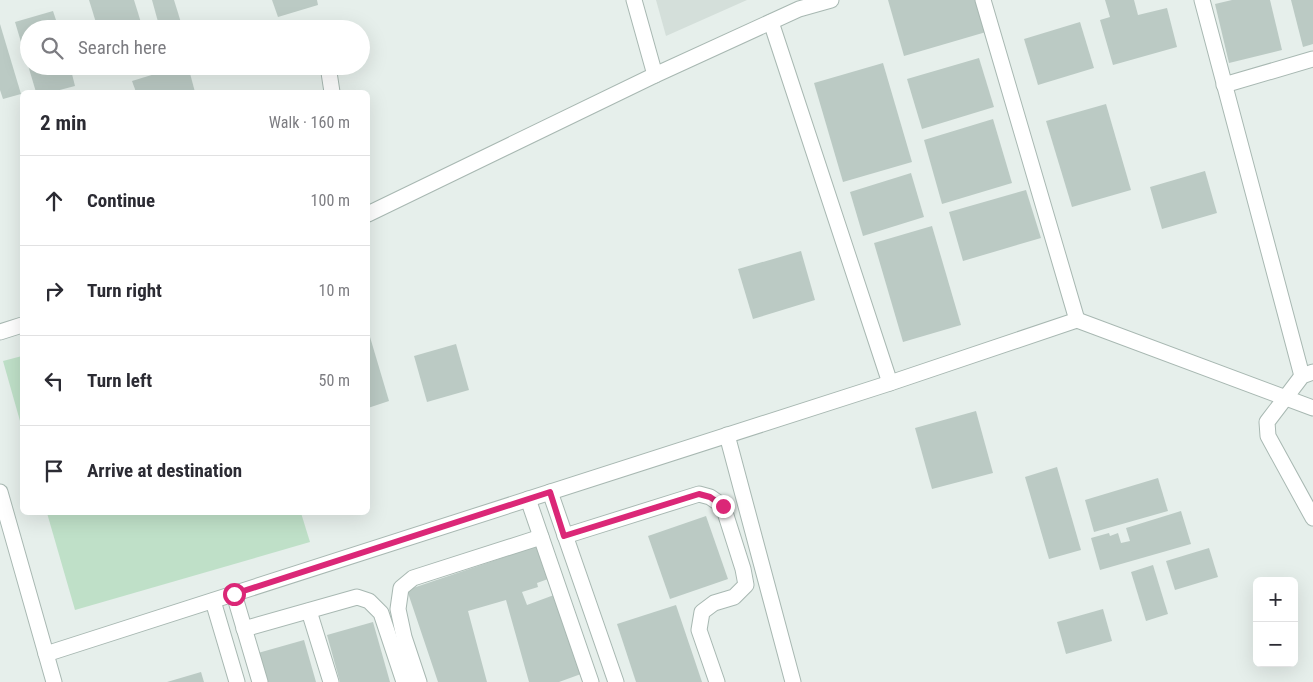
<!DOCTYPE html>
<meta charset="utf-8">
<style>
:root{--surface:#fff;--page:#f7f7f7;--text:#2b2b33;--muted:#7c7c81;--line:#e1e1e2}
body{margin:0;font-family:"Roboto Condensed",sans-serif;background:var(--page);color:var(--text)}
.controls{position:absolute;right:15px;bottom:15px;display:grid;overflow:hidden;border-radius:8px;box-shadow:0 5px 20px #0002}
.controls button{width:45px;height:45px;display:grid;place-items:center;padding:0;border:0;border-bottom:1px solid var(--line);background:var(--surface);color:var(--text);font:25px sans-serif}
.stop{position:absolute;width:15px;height:15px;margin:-11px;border:4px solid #db2777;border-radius:50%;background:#fff}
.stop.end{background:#db2777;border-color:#fff;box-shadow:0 1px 5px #0008}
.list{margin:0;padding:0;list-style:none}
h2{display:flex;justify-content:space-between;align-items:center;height:65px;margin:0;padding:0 20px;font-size:21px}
h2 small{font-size:16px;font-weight:400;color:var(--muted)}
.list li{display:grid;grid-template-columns:32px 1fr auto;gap:15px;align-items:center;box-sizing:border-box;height:90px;padding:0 20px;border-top:1px solid var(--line)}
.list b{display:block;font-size:19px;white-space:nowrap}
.list em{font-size:16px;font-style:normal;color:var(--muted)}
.icon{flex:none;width:28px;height:28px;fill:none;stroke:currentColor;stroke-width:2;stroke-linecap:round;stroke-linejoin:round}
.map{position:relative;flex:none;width:1313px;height:682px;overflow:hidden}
.search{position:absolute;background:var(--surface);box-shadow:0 5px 20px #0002;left:20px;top:20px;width:350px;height:55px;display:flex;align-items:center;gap:12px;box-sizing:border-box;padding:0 18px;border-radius:28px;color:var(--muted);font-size:19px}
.panel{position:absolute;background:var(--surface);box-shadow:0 5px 20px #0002;left:20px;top:90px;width:350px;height:425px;border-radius:8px}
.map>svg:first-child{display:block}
.built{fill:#d4dfda}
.green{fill:#bfe0c8}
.building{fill:#bbcac4}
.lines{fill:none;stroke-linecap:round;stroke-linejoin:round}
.minor-casing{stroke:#a8b8b2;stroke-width:17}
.tertiary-casing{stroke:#a8b8b2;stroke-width:17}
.minor{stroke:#fff;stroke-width:15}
.tertiary{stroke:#fff;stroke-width:15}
.route{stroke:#db2777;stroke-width:6}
</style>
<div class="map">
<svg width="1313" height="682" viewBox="0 0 1313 682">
<rect width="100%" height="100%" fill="#e6efeb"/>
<path class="built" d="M 656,0 L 747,0 L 666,36 Z"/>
<g class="green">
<path d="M 22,356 L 22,428 L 3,361 Z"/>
<path d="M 47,513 L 301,513 L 310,542 L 75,610 Z"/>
</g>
<g class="building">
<path d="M 89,0 L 134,0 L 143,29 L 98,29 Z"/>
<path d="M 152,0 L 174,0 L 183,29 L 160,29 Z"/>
<path d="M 272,0 L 317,0 L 318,5 L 278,17 Z"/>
<path d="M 888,0 L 977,0 L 986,32 L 904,56 Z"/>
<path d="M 1105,0 L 1134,0 L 1138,15 L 1167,8 L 1177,47 L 1113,65 L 1100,20 L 1110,17 Z"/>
<path d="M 1232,0 L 1270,0 L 1282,50 L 1229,63 L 1215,4 Z"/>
<path d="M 1291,0 L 1313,0 L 1313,44 L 1303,47 Z"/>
<path d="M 53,11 L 59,29 L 29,29 L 29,66 L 70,66 L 75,86 L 52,92 L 36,92 L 15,22 Z"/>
<path d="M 1080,22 L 1094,68 L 1038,85 L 1024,39 Z"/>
<path d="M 0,24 L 21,94 L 3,99 L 0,90 Z"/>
<path d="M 979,58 L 994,107 L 922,129 L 907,79 Z"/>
<path d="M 883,63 L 912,162 L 843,182 L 814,83 Z"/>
<path d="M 109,66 L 129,66 L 129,67 L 110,72 Z"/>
<path d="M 181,66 L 188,66 L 195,92 L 136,92 L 132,81 Z"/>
<path d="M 1106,104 L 1131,190 L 1072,207 L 1046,121 Z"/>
<path d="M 993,119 L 1012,183 L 942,204 L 924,140 Z"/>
<path d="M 1205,171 L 1217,213 L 1162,229 L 1150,187 Z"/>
<path d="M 911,173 L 924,217 L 863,236 L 850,192 Z"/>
<path d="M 1026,190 L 1041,238 L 963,261 L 949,212 Z"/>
<path d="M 932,226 L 961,325 L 903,342 L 874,243 Z"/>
<path d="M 801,251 L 815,300 L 753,319 L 738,269 Z"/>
<path d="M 370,337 L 389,401 L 368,408 L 368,338 Z"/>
<path d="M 456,344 L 469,390 L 427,402 L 414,356 Z"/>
<path d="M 976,411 L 993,473 L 932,489 L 915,428 Z"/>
<path d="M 1057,467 L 1081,550 L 1049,559 L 1025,477 Z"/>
<path d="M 1158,478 L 1168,511 L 1094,532 L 1085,500 Z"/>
<path d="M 1181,511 L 1191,544 L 1100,570 L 1091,538 L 1109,533 L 1110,536 L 1118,533 L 1121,543 L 1130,541 L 1126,528 Z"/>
<path d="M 706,516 L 728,579 L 670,599 L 648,536 Z"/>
<path d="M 537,546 L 548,579 L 537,583 L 538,587 L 522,592 L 527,605 L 554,595 L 581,674 L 559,682 L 529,682 L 506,600 L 468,611 L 487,682 L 438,682 L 407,590 Z"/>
<path d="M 1209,548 L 1218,577 L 1175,590 L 1166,561 Z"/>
<path d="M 1153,565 L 1168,614 L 1146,621 L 1131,572 Z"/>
<path d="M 676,605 L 702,682 L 636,682 L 617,624 Z"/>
<path d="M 1103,609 L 1112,641 L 1066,654 L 1057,622 Z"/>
<path d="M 373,622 L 390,682 L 340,682 L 327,635 Z"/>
<path d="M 304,640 L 316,682 L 267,682 L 258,653 Z"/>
<path d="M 201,672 L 204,682 L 167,682 Z"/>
</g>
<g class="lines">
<defs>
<g id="minor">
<path d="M 634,0 L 655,75"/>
<path d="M 983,0 L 1077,320"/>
<path d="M 1202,0 L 1302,376"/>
<path d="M 771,22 L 890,383"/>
<path d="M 328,66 L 332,92"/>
<path d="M 1224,85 L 1313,59"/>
<path d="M 1313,372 L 1302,376 L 1267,422 L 1268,436 L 1313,518"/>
<path d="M 727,435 L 793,682"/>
<path d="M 0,492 L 54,682"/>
<path d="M 550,492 L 616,682"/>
<path d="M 528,499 L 591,682"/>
<path d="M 565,536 L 699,494 L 710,497 L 723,506 L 743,569 L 746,585 L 734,597 L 714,603 L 702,612 L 699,630 L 717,682"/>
<path d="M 234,594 L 260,682"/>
<path d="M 213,601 L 237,682"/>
<path d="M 309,611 L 331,682"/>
<path d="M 244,629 L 357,597 L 369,601 L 381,613 L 404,682"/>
<path d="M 46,654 L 890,383 L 1077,320 L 1313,408"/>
<path d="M 419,682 L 404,637 L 398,609 L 401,588 L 413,578 L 541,537"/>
</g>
<g id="tertiary">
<path d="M 368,214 L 655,75 L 799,9 L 831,0"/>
<path d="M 0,332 L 22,325"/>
</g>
</defs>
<use href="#minor" class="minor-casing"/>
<use href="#tertiary" class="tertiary-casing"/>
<use href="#minor" class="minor"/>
<use href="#tertiary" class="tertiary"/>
</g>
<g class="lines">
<path class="route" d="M 234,594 L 550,492 L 564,536 L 699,494 L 710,497 L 723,506"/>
</g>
</svg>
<div class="controls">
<button>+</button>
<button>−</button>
</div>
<div class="stop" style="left:234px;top:594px"></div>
<div class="stop end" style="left:723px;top:506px"></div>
<div class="search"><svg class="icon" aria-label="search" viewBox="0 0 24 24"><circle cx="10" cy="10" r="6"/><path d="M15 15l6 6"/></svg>Search here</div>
<section class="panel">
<h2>2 min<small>Walk · 160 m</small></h2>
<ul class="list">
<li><svg class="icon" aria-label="ahead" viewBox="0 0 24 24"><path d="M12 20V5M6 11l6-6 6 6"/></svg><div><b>Continue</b></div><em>100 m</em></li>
<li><svg class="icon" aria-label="right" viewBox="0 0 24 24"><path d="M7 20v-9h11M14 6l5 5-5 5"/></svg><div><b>Turn right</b></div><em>10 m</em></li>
<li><svg class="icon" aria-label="left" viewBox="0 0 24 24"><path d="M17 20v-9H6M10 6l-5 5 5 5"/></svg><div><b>Turn left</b></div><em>50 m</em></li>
<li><svg class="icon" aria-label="arrive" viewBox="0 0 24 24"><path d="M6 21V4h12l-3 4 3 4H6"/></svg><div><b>Arrive at destination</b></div></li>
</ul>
</section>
</div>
